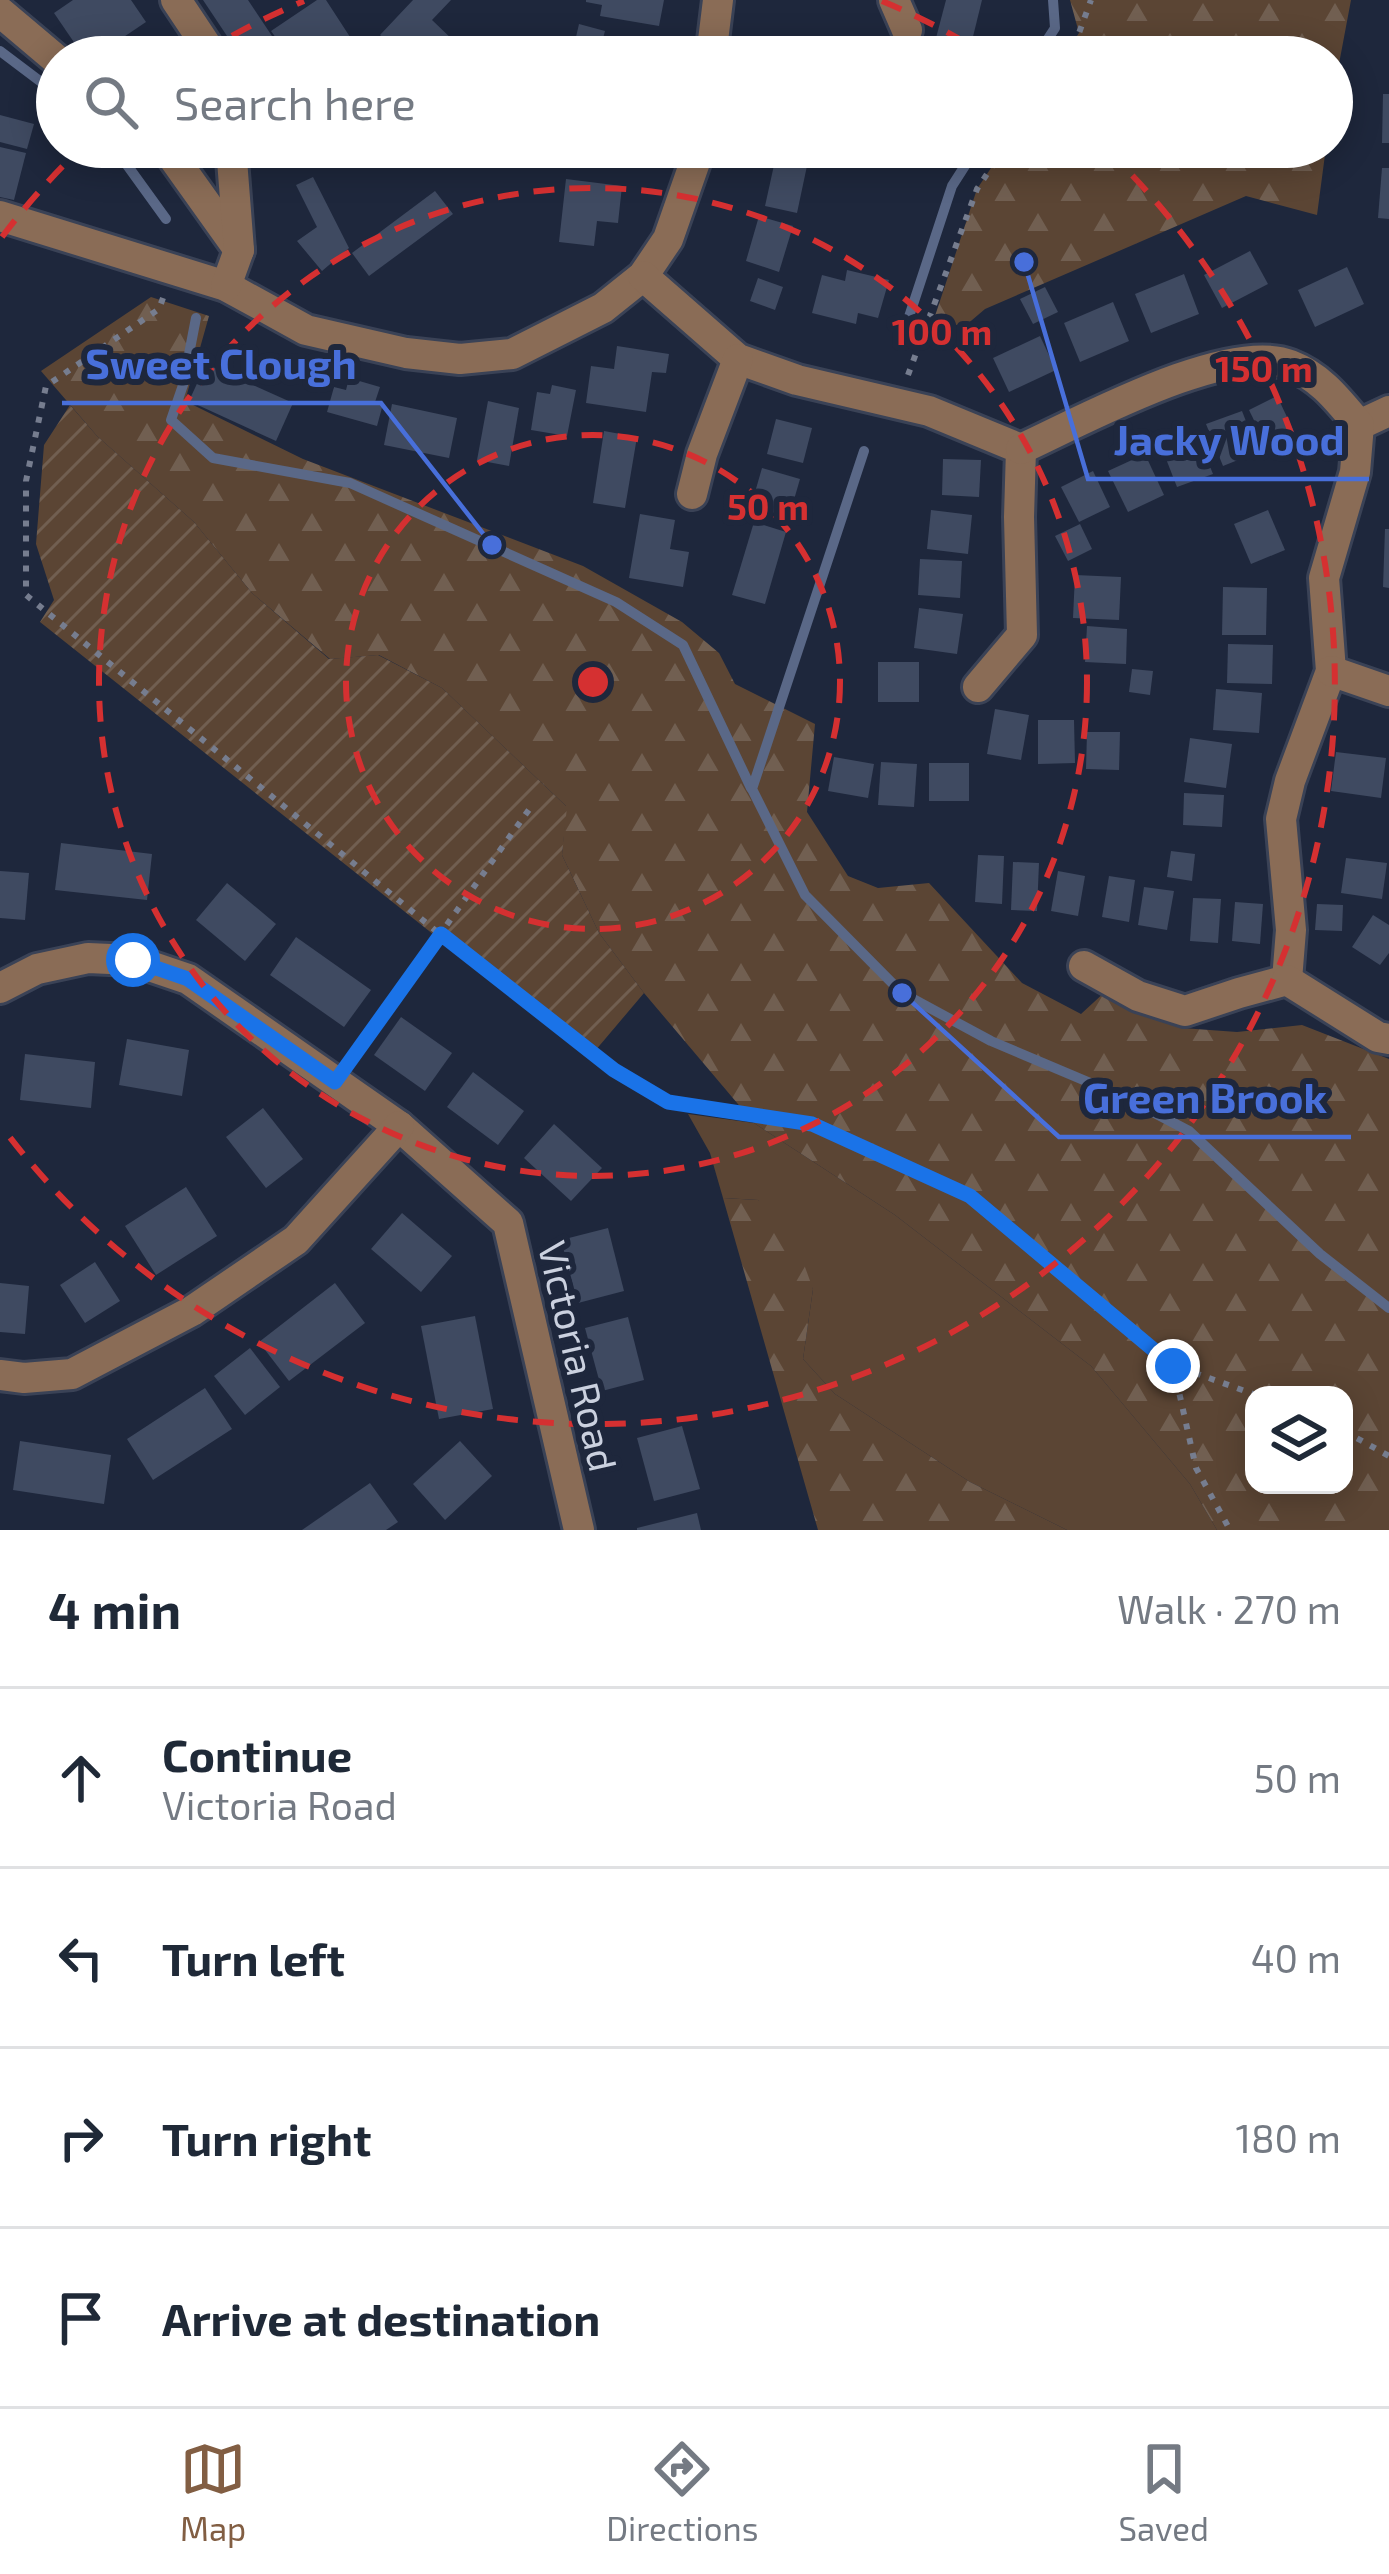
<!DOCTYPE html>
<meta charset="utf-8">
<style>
:root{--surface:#fff;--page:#f2f2f3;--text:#1f2937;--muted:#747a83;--line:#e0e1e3;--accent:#825e43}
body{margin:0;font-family:"Exo 2",sans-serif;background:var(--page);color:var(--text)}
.controls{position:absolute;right:36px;bottom:36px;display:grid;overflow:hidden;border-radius:24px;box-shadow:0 6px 30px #0003}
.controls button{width:108px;height:108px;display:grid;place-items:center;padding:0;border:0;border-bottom:3px solid var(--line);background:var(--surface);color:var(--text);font:60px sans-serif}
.stop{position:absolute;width:36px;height:36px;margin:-27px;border:9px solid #1a73e8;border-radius:50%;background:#fff}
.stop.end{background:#1a73e8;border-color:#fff;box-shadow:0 3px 12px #0008}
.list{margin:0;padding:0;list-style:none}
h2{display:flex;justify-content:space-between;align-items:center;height:156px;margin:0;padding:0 48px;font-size:51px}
h2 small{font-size:39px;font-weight:400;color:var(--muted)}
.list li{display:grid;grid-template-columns:78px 1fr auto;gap:36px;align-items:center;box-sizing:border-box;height:180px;padding:0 48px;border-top:3px solid var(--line)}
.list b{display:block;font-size:45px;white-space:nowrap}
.list p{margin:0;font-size:39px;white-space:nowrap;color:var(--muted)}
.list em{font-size:39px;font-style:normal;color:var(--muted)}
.icon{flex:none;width:66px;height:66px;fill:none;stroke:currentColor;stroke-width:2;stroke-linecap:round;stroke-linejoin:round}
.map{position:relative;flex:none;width:1389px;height:1530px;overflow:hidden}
.search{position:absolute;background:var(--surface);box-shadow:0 6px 30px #0003;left:36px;right:36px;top:36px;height:132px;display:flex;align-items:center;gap:30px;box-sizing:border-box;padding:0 42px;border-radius:66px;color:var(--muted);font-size:45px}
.sheet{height:876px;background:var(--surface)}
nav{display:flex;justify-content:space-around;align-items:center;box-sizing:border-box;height:168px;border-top:3px solid var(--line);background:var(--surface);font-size:33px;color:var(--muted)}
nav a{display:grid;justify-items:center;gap:6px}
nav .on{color:var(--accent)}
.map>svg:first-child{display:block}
.grass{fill:#5b4534}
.forest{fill:url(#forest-firs);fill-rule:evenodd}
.garden{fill:url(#garden-furrows)}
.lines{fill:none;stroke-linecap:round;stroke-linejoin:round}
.stream{stroke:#5a6887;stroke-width:10}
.building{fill:#3f4a61}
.minor-casing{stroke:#3a4256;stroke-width:36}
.path{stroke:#767d8f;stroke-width:6;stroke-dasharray:6 9;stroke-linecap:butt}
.minor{stroke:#8a6c56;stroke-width:30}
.route{stroke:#1a73e8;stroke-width:15}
.ring{fill:none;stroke:#d53031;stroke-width:6;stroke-dasharray:21 15}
.labels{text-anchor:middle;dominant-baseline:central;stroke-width:12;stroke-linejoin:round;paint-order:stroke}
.street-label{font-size:39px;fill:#cbd1df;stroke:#1e273c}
.centre{fill:#d53031;stroke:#1e273c;stroke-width:6}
.ring-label{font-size:36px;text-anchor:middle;font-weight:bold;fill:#d53031;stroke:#1e273c;stroke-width:12;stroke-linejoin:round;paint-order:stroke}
.leader{fill:none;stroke:#486fda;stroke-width:4.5}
.callout-dot{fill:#486fda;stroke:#1e273c;stroke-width:4.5}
.callout-label{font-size:42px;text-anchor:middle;font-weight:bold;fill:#486fda;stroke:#1e273c;stroke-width:12;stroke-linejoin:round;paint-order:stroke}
</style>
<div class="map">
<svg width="1389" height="1530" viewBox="0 0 1389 1530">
<defs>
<pattern id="forest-firs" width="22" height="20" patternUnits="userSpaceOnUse" patternTransform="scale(3)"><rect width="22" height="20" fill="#5b4534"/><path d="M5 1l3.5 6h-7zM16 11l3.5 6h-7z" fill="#715f51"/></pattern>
<pattern id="garden-furrows" width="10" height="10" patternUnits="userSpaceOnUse" patternTransform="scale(3)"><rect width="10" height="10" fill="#5b4534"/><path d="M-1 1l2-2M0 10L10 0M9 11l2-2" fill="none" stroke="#715f51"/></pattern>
</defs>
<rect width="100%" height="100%" fill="#1e273c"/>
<path class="grass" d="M 688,1114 L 754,1123 L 895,1215 L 1091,1366 L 1190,1484 L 1217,1530 L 1067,1530 L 970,1482 L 835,1394 L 803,1359 L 813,1289 L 758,1200 L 723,1198 L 710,1153 Z"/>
<g class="forest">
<path d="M 1070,0 L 1351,0 L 1332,101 L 1332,57 L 1063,57 L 1079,33 Z"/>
<path d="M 1005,147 L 1326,147 L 1317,215 L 1246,196 L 985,309 L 965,326 L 933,322 L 977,189 Z"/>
<path d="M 151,297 L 209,316 L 185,401 L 303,459 L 583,566 L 682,622 L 719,653 L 735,684 L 815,724 L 807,812 L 848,876 L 878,888 L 929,883 L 1022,983 L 1081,1014 L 1106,991 L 1182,1028 L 1237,1032 L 1302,1025 L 1389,1059 L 1389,1530 L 1217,1530 L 1190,1484 L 1091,1366 L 895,1215 L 754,1123 L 644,993 L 599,933 L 562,855 L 566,806 L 442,688 L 379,655 L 330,659 L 252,593 L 194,522 L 97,436 L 41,371 ZM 1254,1395 L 1344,1395 L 1344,1485 L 1254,1485 Z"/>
<path d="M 723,1198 L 758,1200 L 790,1226 L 813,1289 L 803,1359 L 835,1394 L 970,1482 L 1067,1530 L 818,1530 Z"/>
</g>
<path class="garden" d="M 70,405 L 97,436 L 194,522 L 252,593 L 329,659 L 378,655 L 442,688 L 567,807 L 562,855 L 599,933 L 644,993 L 589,1058 L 40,622 L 54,600 L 36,544 L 44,445 Z"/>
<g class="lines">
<g class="stream">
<path d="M 0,51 L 57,94"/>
<path d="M 1036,57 L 1055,28 L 1053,0"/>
<path d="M 114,147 L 166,219"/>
<path d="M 196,318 L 183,385 L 171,420 L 213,458 L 350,483 L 616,602 L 683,645 L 751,788"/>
<path d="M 901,341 L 952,186 L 977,147"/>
<path d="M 864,451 L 752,789 L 805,895 L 902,993 L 991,1041 L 1126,1098 L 1189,1131 L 1320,1254 L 1389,1308"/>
</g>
</g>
<g class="building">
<path d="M 73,0 L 131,0 L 146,22 L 94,57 L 84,57 L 54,13 Z"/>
<path d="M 203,0 L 248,0 L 274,39 L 246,57 L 241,57 Z"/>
<path d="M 317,0 L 326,0 L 352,40 L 326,57 L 319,57 L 309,42 L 289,56 L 271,31 Z"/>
<path d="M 413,0 L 451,0 L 432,20 L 456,43 L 443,57 L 430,57 L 426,53 L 422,57 L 403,57 L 380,35 Z"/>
<path d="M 586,0 L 664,0 L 659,26 L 600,16 L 602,5 L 586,2 Z"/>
<path d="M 946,0 L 982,0 L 968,57 L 931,57 Z"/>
<path d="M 579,24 L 605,31 L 598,57 L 573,50 Z"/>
<path d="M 784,41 L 833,56 L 833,57 L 779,57 Z"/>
<path d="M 742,46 L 772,56 L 772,57 L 738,57 Z"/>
<path d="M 1383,94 L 1389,94 L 1389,143 L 1382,143 Z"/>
<path d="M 0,115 L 34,124 L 27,149 L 0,142 Z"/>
<path d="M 0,147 L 26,153 L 14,200 L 0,197 Z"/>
<path d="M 412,147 L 471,147 L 446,166 L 438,155 L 425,165 Z"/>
<path d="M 778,147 L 811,147 L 797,213 L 765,206 Z"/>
<path d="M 888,147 L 940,147 L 935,163 Z"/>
<path d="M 1382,168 L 1389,168 L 1389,219 L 1378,218 Z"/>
<path d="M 313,177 L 349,248 L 322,271 L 297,241 L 317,227 L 296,185 Z"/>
<path d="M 566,179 L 622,186 L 618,223 L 597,221 L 594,246 L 559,242 Z"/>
<path d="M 435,191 L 453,214 L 369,276 L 352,253 Z"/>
<path d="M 759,216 L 793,226 L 779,272 L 746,261 Z"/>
<path d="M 1250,251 L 1268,284 L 1222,308 L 1204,275 Z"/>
<path d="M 1347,267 L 1364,304 L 1315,327 L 1298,290 Z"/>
<path d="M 847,270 L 889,280 L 878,318 L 858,313 L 856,324 L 812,313 L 822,275 L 845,281 Z"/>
<path d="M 1184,274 L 1199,314 L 1151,333 L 1135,294 Z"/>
<path d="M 758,278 L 783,287 L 775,310 L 750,301 Z"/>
<path d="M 1045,287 L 1058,312 L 1033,324 L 1020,299 Z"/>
<path d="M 1113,302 L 1129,341 L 1080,362 L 1064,323 Z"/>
<path d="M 1040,336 L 1056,370 L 1009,392 L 993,358 Z"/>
<path d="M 617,346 L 669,354 L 666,373 L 652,372 L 646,412 L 586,403 L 591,366 L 614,369 Z"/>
<path d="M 206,364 L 293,403 L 276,441 L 189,401 Z"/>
<path d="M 349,378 L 380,387 L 375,402 L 383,404 L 377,426 L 327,412 L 334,387 L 346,390 Z"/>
<path d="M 552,385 L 576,390 L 567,436 L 531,430 L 537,392 L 550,394 Z"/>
<path d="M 1277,396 L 1299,442 L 1271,455 L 1249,410 Z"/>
<path d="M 488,401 L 519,408 L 509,466 L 477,460 Z"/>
<path d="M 392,404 L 457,418 L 449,458 L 384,445 Z"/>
<path d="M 1242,411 L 1258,452 L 1223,466 L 1206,424 Z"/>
<path d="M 776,419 L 812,428 L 803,463 L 767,454 Z"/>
<path d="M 604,431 L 637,437 L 625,508 L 593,503 Z"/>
<path d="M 1196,432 L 1213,474 L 1177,487 L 1161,446 Z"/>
<path d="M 1145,454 L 1164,495 L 1128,512 L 1108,471 Z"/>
<path d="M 943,459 L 981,460 L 979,497 L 942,495 Z"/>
<path d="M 762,468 L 800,479 L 789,517 L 751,506 Z"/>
<path d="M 1093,471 L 1110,507 L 1079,522 L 1061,487 Z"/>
<path d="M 931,510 L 972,515 L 968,554 L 927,549 Z"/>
<path d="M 1268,510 L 1285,550 L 1251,564 L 1234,524 Z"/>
<path d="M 640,514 L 675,520 L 670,549 L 689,552 L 683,587 L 629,578 Z"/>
<path d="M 754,522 L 786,532 L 765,604 L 732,595 Z"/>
<path d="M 1080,524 L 1092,549 L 1068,561 L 1055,536 Z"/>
<path d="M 1385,529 L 1389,529 L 1389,588 L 1383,587 Z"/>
<path d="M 920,559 L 962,561 L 960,598 L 918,595 Z"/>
<path d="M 1075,575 L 1121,577 L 1119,620 L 1073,618 Z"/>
<path d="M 1223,587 L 1267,588 L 1266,635 L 1222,635 Z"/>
<path d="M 919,608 L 963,614 L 957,654 L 914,648 Z"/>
<path d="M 1087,626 L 1127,629 L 1126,664 L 1085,662 Z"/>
<path d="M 1228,644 L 1273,645 L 1272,684 L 1227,683 Z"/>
<rect x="878" y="662" width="41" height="40"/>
<path d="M 1132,669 L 1153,671 L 1150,695 L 1129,692 Z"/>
<path d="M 1216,689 L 1262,693 L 1259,733 L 1213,730 Z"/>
<path d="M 995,709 L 1029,715 L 1021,760 L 987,754 Z"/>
<path d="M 1038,720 L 1074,720 L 1075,763 L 1038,764 Z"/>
<path d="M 1087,732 L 1120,732 L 1119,770 L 1086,769 Z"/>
<path d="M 1190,738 L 1232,744 L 1226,788 L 1184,782 Z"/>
<path d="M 1336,752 L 1386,758 L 1381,798 L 1331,791 Z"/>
<path d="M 834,757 L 874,764 L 868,798 L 828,791 Z"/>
<path d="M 881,762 L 917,764 L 914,807 L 878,805 Z"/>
<rect x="929" y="763" width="40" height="38"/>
<path d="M 1184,793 L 1224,795 L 1222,827 L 1183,825 Z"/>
<path d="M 61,843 L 152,854 L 147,900 L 55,890 Z"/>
<path d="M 1171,851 L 1195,854 L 1192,881 L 1167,877 Z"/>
<path d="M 978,855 L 1004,856 L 1002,904 L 975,902 Z"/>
<path d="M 1346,858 L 1387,863 L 1382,899 L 1341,893 Z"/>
<path d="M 1013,862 L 1039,863 L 1037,911 L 1011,910 Z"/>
<path d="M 0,871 L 29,873 L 25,920 L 0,918 Z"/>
<path d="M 1058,871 L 1085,876 L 1078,916 L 1051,911 Z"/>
<path d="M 1109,876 L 1135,880 L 1129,922 L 1102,917 Z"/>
<path d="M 227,883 L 276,924 L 245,961 L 196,920 Z"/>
<path d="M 1144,887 L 1174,891 L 1167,930 L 1138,925 Z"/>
<path d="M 1193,898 L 1221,899 L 1218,943 L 1190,941 Z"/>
<path d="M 1235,902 L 1263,904 L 1260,944 L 1232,941 Z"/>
<path d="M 1317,904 L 1343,905 L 1342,931 L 1315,930 Z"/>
<path d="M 1373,915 L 1389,925 L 1389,953 L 1380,965 L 1352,947 Z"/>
<path d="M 296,937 L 371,990 L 344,1027 L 270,975 Z"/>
<path d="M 401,1017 L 452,1053 L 425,1091 L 374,1055 Z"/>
<path d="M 127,1039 L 189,1050 L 182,1096 L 119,1085 Z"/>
<path d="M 25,1054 L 95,1062 L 91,1108 L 20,1100 Z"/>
<path d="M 473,1072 L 524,1111 L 498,1145 L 447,1107 Z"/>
<path d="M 263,1108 L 303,1159 L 266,1188 L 226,1137 Z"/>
<path d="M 554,1124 L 602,1168 L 571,1201 L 524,1158 Z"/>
<path d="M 186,1187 L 217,1236 L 156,1275 L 125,1226 Z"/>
<path d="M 402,1213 L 452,1256 L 421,1292 L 371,1249 Z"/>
<path d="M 608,1228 L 624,1291 L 578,1303 L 561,1240 Z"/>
<path d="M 95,1262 L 120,1301 L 85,1323 L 60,1285 Z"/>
<path d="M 0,1283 L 29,1286 L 25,1334 L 0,1332 Z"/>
<path d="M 335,1283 L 365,1323 L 289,1381 L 259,1342 Z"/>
<path d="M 475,1316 L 493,1409 L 439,1419 L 421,1326 Z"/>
<path d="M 628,1317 L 644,1380 L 602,1391 L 585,1328 Z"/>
<path d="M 250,1348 L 280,1387 L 245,1415 L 214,1376 Z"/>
<path d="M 205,1388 L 232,1429 L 153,1480 L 127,1439 Z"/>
<path d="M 682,1426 L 700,1489 L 654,1501 L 637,1438 Z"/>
<path d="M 20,1441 L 111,1455 L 104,1504 L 13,1490 Z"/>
<path d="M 460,1441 L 492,1476 L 445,1520 L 413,1484 Z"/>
<path d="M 370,1483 L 398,1522 L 386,1530 L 302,1530 Z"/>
<path d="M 697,1513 L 701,1530 L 637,1530 L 637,1528 Z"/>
</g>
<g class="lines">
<defs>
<g id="minor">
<path d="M 176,0 L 214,57"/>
<path d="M 894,0 L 907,30"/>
<path d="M 0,12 L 57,60"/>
<path d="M 711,57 L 718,0"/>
<path d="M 162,147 L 172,156 L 239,250"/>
<path d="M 0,216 L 226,286 L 306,330 L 406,353 L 460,359 L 512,354 L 603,308 L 643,276 L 668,239 L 695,162 L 697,147"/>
<path d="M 643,276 L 738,359 L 797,380 L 929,411 L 1021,449 L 1019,517 L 1022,635 L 978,687"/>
<path d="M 226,286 L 239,250 L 231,147"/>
<path d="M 1359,425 L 1389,411"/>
<path d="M 1021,449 C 1080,422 1229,340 1290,365 C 1321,377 1338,400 1359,425 L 1355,472 L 1324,578 L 1331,671 L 1290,781 L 1281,819 L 1291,930 L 1287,980 L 1239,993 L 1185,1011 L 1138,996 L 1084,966"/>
<path d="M 692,494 L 702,454 L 738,359"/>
<path d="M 1331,671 L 1389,691"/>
<path d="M 1287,980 L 1378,1037 L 1389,1039"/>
<path d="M 0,988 L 37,969 L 88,958 L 132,960 L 188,979 L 399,1126 L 508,1223 L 579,1530"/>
<path d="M 0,1375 L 24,1378 L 72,1374 L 192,1311 L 296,1240 L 399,1126"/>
</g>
</defs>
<use href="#minor" class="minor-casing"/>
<g class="path">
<path d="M 1063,57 L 1079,33 L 1091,0"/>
<path d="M 163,298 L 159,309 L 46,386 L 26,481 L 26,595 L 441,935 L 614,1071 L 667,1102 L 812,1124 L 970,1197 L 1173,1365 L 1256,1395"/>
<path d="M 908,375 L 977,189 L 1005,147"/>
<path d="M 351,1059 L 533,804"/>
<path d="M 1173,1365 L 1196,1468 L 1230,1530"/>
<path d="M 1344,1431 L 1389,1456"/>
</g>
<use href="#minor" class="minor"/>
</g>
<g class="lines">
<path class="route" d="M 133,960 L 188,979 L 335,1082 L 441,934 L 614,1070 L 668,1102 L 812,1124 L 970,1196 L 1173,1366"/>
</g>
<g class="ring">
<circle cx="593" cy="682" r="247"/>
<circle cx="593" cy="682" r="494"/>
<path d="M2 237A740 740 0 0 1 79 150M201 54A740 740 0 0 1 304 1M882 1A740 740 0 0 1 985 54M1107 150A740 740 0 1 1 2 1127"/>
</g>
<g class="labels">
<g class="street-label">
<text transform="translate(579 1356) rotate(77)">Victoria Road</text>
</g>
</g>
<circle cx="593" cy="682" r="18" class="centre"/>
<g class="ring-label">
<text x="942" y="345">100 m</text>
<text x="1264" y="382">150 m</text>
<text x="768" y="520">50 m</text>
</g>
<path class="leader" d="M492 545L381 403H62M1024 262L1088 479H1369M902 993L1059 1137H1351"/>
<g class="callout-dot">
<circle cx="492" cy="545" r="12"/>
<circle cx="1024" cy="262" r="12"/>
<circle cx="902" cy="993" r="12"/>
</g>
<g class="callout-label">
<text x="221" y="379">Sweet Clough</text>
<text x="1229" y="455">Jacky Wood</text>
<text x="1205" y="1113">Green Brook</text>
</g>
</svg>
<div class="controls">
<button><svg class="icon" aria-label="layers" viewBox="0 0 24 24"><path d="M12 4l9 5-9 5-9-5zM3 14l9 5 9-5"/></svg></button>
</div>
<div class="stop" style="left:133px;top:960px"></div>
<div class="stop end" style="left:1173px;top:1366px"></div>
<div class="search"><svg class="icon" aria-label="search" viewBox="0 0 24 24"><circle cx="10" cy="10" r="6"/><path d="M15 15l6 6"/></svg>Search here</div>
</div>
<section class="sheet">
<h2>4 min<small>Walk · 270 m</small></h2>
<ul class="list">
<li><svg class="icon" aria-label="ahead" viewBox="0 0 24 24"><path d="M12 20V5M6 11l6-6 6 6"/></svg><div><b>Continue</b><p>Victoria Road</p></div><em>50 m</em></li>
<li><svg class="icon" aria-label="left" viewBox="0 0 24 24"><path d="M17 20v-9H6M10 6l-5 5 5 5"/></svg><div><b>Turn left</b></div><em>40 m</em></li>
<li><svg class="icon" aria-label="right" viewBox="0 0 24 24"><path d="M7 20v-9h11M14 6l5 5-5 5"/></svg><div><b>Turn right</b></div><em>180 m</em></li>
<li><svg class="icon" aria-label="arrive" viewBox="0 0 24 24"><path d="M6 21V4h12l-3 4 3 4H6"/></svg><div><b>Arrive at destination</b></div></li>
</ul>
</section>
<nav>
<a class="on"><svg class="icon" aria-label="map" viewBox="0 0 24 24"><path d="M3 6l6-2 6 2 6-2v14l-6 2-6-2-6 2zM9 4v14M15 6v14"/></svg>Map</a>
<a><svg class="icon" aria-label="directions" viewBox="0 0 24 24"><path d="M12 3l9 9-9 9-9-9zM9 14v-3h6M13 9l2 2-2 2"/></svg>Directions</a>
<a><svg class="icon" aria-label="saved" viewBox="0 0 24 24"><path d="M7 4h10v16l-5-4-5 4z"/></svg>Saved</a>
</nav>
